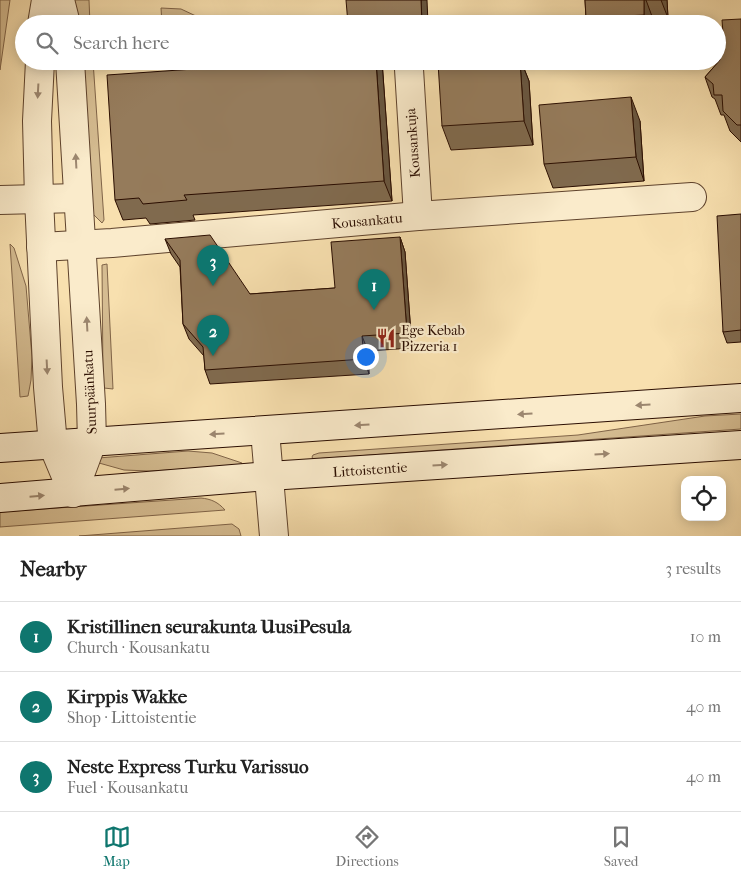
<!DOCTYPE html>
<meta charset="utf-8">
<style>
:root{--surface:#fff;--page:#f2f2f2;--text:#222;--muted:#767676;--line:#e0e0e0;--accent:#0f766e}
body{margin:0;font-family:"IM FELL French Canon",serif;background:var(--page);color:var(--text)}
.controls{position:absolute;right:15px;bottom:15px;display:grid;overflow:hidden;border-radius:10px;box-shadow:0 2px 12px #0003}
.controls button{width:45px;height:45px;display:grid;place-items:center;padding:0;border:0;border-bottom:1px solid var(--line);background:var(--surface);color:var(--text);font:25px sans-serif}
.you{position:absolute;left:365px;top:356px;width:18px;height:18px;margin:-12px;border:4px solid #fff;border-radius:50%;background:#1a73e8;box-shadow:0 0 0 8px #1a73e833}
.badge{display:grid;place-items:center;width:32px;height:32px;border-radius:50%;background:var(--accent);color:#fff;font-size:16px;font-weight:700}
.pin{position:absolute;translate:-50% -41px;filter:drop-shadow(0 1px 2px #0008)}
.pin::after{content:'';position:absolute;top:26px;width:18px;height:15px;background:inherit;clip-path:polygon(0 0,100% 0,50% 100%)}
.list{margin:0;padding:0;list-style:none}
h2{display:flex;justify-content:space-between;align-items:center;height:65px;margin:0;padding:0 20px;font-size:21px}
h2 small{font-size:16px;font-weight:400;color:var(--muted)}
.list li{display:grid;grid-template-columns:32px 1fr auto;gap:15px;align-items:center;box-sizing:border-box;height:70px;padding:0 20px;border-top:1px solid var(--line)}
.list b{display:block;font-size:19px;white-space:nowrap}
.list p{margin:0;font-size:16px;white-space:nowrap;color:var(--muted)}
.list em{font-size:16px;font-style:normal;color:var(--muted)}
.icon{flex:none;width:28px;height:28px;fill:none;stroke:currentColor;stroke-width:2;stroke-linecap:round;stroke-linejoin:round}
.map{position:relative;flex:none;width:741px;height:536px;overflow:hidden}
.search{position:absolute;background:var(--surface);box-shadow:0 2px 12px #0003;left:15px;right:15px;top:15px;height:55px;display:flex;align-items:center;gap:12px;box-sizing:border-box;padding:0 18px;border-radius:28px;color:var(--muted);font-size:19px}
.sheet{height:275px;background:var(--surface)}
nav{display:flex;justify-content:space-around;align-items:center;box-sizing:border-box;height:70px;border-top:1px solid var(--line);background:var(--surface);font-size:14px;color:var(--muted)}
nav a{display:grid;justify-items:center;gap:2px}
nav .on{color:var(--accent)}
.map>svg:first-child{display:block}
.green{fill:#d5bc91;stroke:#806448}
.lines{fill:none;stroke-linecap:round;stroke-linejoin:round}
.minor-casing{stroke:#5e422c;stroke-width:30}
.tertiary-casing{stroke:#5e422c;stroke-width:30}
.secondary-casing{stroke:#2a0d00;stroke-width:30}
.minor{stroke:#faebcb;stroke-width:28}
.tertiary{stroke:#faebcb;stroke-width:28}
.secondary{stroke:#faebcb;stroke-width:28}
.wall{fill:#806a4e;stroke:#2a0d00}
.shaded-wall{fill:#685640;stroke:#2a0d00}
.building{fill:#957b5b;stroke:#2a0d00}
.oneway{fill:#9c8770}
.labels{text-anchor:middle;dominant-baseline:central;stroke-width:4.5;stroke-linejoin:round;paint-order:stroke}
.street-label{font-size:14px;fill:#2a0d00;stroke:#faebcb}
.poi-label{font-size:14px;fill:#2a0d00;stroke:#faebcb;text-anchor:start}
</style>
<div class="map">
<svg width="741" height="536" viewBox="0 0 741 536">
<rect width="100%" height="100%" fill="#f8e0af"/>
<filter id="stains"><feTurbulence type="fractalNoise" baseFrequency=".004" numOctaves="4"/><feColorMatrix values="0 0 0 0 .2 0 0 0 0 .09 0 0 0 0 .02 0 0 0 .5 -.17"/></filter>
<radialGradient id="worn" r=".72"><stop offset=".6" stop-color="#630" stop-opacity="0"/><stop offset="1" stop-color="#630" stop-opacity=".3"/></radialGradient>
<g class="green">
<path d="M 0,0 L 10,0 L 0,70 Z"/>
<path d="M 73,0 L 89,0 L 90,24 L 75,24 Z"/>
<path d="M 161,8 L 181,9 L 213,24 L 162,24 Z"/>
<path d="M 78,61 L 93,61 L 104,220 L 102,223 L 93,214 L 90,207 Z"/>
<path d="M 10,244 L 14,248 L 26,286 L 32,357 L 31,380 L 28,396 L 20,397 Z"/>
<path d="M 107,264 L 113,389 L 104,388 L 103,379 L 102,265 Z"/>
<path d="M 741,414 L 741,429 L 313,459 L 312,457 L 313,455 L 319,453 L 578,435 L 705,416 Z"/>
<path d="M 188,451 L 212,453 L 242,463 L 241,466 L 149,471 L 124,470 L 99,463 L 97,461 L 98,458 Z"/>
<path d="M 201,498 C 211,499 218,502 225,510 L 0,527 L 0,512 Z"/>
<path d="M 232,524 L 239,529 L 241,536 L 79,536 Z"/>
</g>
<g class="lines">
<defs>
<g id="minor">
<path d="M 409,69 L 418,216"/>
<path d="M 0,200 L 78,198"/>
<path d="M 41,247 L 112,243 L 418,216 L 692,197"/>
</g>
<g id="tertiary">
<path d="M 60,0 L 66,24"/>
<path d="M 42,24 L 46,0"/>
<path d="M 40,61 L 37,121 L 39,199 L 48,387 L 53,445 L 73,493"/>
<path d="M 70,61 L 91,404 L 92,442 L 73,493"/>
<path d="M 265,431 L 274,536"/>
</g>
<g id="secondary">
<path d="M 0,448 L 741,398"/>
<path d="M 0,498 L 269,476 L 741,445"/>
</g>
</defs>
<use href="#minor" class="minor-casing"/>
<use href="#tertiary" class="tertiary-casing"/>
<use href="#secondary" class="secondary-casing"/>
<use href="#minor" class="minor"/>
<use href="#tertiary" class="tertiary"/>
<use href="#secondary" class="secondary"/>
</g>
<g class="wall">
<path d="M 585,0 L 667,0 L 668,18 L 653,19 L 653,24 L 588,24 L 586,18 Z"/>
<path d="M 741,19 L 741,142 L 730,131 L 724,115 L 721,115 L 715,99 L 712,97 L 705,77 L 720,60 L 723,33 Z"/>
<path d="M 382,61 L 392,201 L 193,215 L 195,220 L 150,224 L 146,218 L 123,220 L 115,200 Z"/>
<path d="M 463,61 L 521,61 L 529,81 L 533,145 L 451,150 L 442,126 Z"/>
<path d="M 640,121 L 644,181 L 553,188 L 544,164 Z"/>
<path d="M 741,214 L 741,342 L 727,343 L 723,332 Z"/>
<path d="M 400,237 L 405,252 L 412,348 L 368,351 L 369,374 L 210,384 L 205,370 L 204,356 L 189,339 L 183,324 L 180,267 L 171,254 L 165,239 L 250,294 L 335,288 Z"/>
</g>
<g class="shaded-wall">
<path d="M 421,0 L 427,0 L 428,24 L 422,24 Z"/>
<path d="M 644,0 L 646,0 L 653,19 L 653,24 L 648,24 L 644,15 Z"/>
<path d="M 661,0 L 667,0 L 668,18 Z"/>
<path d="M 376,61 L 382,61 L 392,201 L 384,181 Z"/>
<path d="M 520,61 L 521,61 L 529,81 L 533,145 L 524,121 Z"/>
<path d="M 631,97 L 640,121 L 644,181 L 636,157 Z"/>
<path d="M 400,237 L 405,252 L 412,348 L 407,333 Z"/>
<path d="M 362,336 L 368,351 L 369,374 L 364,359 Z"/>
</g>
<g class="building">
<path d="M 346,0 L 421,0 L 422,24 L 348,24 Z"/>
<path d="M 585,0 L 644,0 L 644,15 L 586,18 Z"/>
<path d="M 741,19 L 741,125 L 737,125 L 723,111 L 722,95 L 714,95 L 713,84 L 705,77 L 720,60 L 718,33 L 723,33 L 722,20 Z"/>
<path d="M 310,61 L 376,61 L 384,181 L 184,195 L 187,200 L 143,204 L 139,198 L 115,200 L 107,75 Z"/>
<path d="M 463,61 L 520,61 L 524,121 L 442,126 L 438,63 Z"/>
<path d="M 631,97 L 636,157 L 544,164 L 539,105 Z"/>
<path d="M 741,214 L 741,330 L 723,332 L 717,216 Z"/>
<path d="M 210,235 L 250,294 L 335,288 L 331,242 L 400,237 L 407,333 L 362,336 L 364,359 L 205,370 L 203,347 L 183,324 L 180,260 L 165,239 Z"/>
</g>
<defs><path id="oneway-solid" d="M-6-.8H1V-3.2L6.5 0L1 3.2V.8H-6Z" transform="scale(1.25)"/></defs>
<g class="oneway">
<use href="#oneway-solid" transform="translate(38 91) rotate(93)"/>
<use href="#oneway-solid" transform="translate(76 161) rotate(-93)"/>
<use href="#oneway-solid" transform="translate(87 324) rotate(-93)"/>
<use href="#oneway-solid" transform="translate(47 367) rotate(87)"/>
<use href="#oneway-solid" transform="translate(643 405) rotate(176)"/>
<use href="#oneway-solid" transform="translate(525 414) rotate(176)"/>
<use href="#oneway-solid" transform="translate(362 425) rotate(176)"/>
<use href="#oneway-solid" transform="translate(217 434) rotate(177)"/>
<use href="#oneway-solid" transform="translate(602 454) rotate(-4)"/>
<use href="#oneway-solid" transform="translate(440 465) rotate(-4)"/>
<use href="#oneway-solid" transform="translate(122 489) rotate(-5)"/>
<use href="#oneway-solid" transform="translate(37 496) rotate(-5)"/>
</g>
<defs>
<symbol id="restaurant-bare" viewBox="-9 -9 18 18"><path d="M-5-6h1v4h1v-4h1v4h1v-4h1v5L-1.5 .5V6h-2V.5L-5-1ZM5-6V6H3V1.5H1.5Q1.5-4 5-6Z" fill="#8f2418" stroke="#faebcb" stroke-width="2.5" paint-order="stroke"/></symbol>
</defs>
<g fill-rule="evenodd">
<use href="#restaurant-bare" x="372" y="324" width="28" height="28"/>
</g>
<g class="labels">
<g class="street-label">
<text transform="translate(413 143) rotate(-94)">Kousankuja</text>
<text transform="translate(367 221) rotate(-5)">Kousankatu</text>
<text transform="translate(90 392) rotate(-93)">Suurpäänkatu</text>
<text transform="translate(370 470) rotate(-4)">Littoistentie</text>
</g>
<g class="poi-label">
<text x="401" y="330">Ege Kebab<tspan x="401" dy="16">Pizzeria 1</tspan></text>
</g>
</g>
<rect width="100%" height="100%" filter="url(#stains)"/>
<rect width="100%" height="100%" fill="url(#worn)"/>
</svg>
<div class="controls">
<button><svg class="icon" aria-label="locate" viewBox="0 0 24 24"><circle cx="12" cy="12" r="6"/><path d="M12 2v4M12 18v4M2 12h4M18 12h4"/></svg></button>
</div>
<div class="you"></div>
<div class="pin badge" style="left:374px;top:310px">1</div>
<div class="pin badge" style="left:213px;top:356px">2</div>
<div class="pin badge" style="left:213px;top:286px">3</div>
<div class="search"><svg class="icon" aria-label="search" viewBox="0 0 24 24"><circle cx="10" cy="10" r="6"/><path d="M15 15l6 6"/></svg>Search here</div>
</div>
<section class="sheet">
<h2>Nearby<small>3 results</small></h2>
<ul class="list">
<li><span class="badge">1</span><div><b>Kristillinen seurakunta UusiPesula</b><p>Church · Kousankatu</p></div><em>10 m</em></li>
<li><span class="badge">2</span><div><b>Kirppis Wakke</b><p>Shop · Littoistentie</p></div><em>40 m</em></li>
<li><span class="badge">3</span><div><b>Neste Express Turku Varissuo</b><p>Fuel · Kousankatu</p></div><em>40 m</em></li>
</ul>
</section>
<nav>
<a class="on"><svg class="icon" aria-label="map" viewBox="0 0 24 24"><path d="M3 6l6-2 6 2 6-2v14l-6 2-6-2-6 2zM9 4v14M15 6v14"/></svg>Map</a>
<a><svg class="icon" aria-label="directions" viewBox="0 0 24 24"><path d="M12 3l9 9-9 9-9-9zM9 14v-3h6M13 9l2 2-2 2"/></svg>Directions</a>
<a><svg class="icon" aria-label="saved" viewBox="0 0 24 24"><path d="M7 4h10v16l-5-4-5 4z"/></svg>Saved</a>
</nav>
